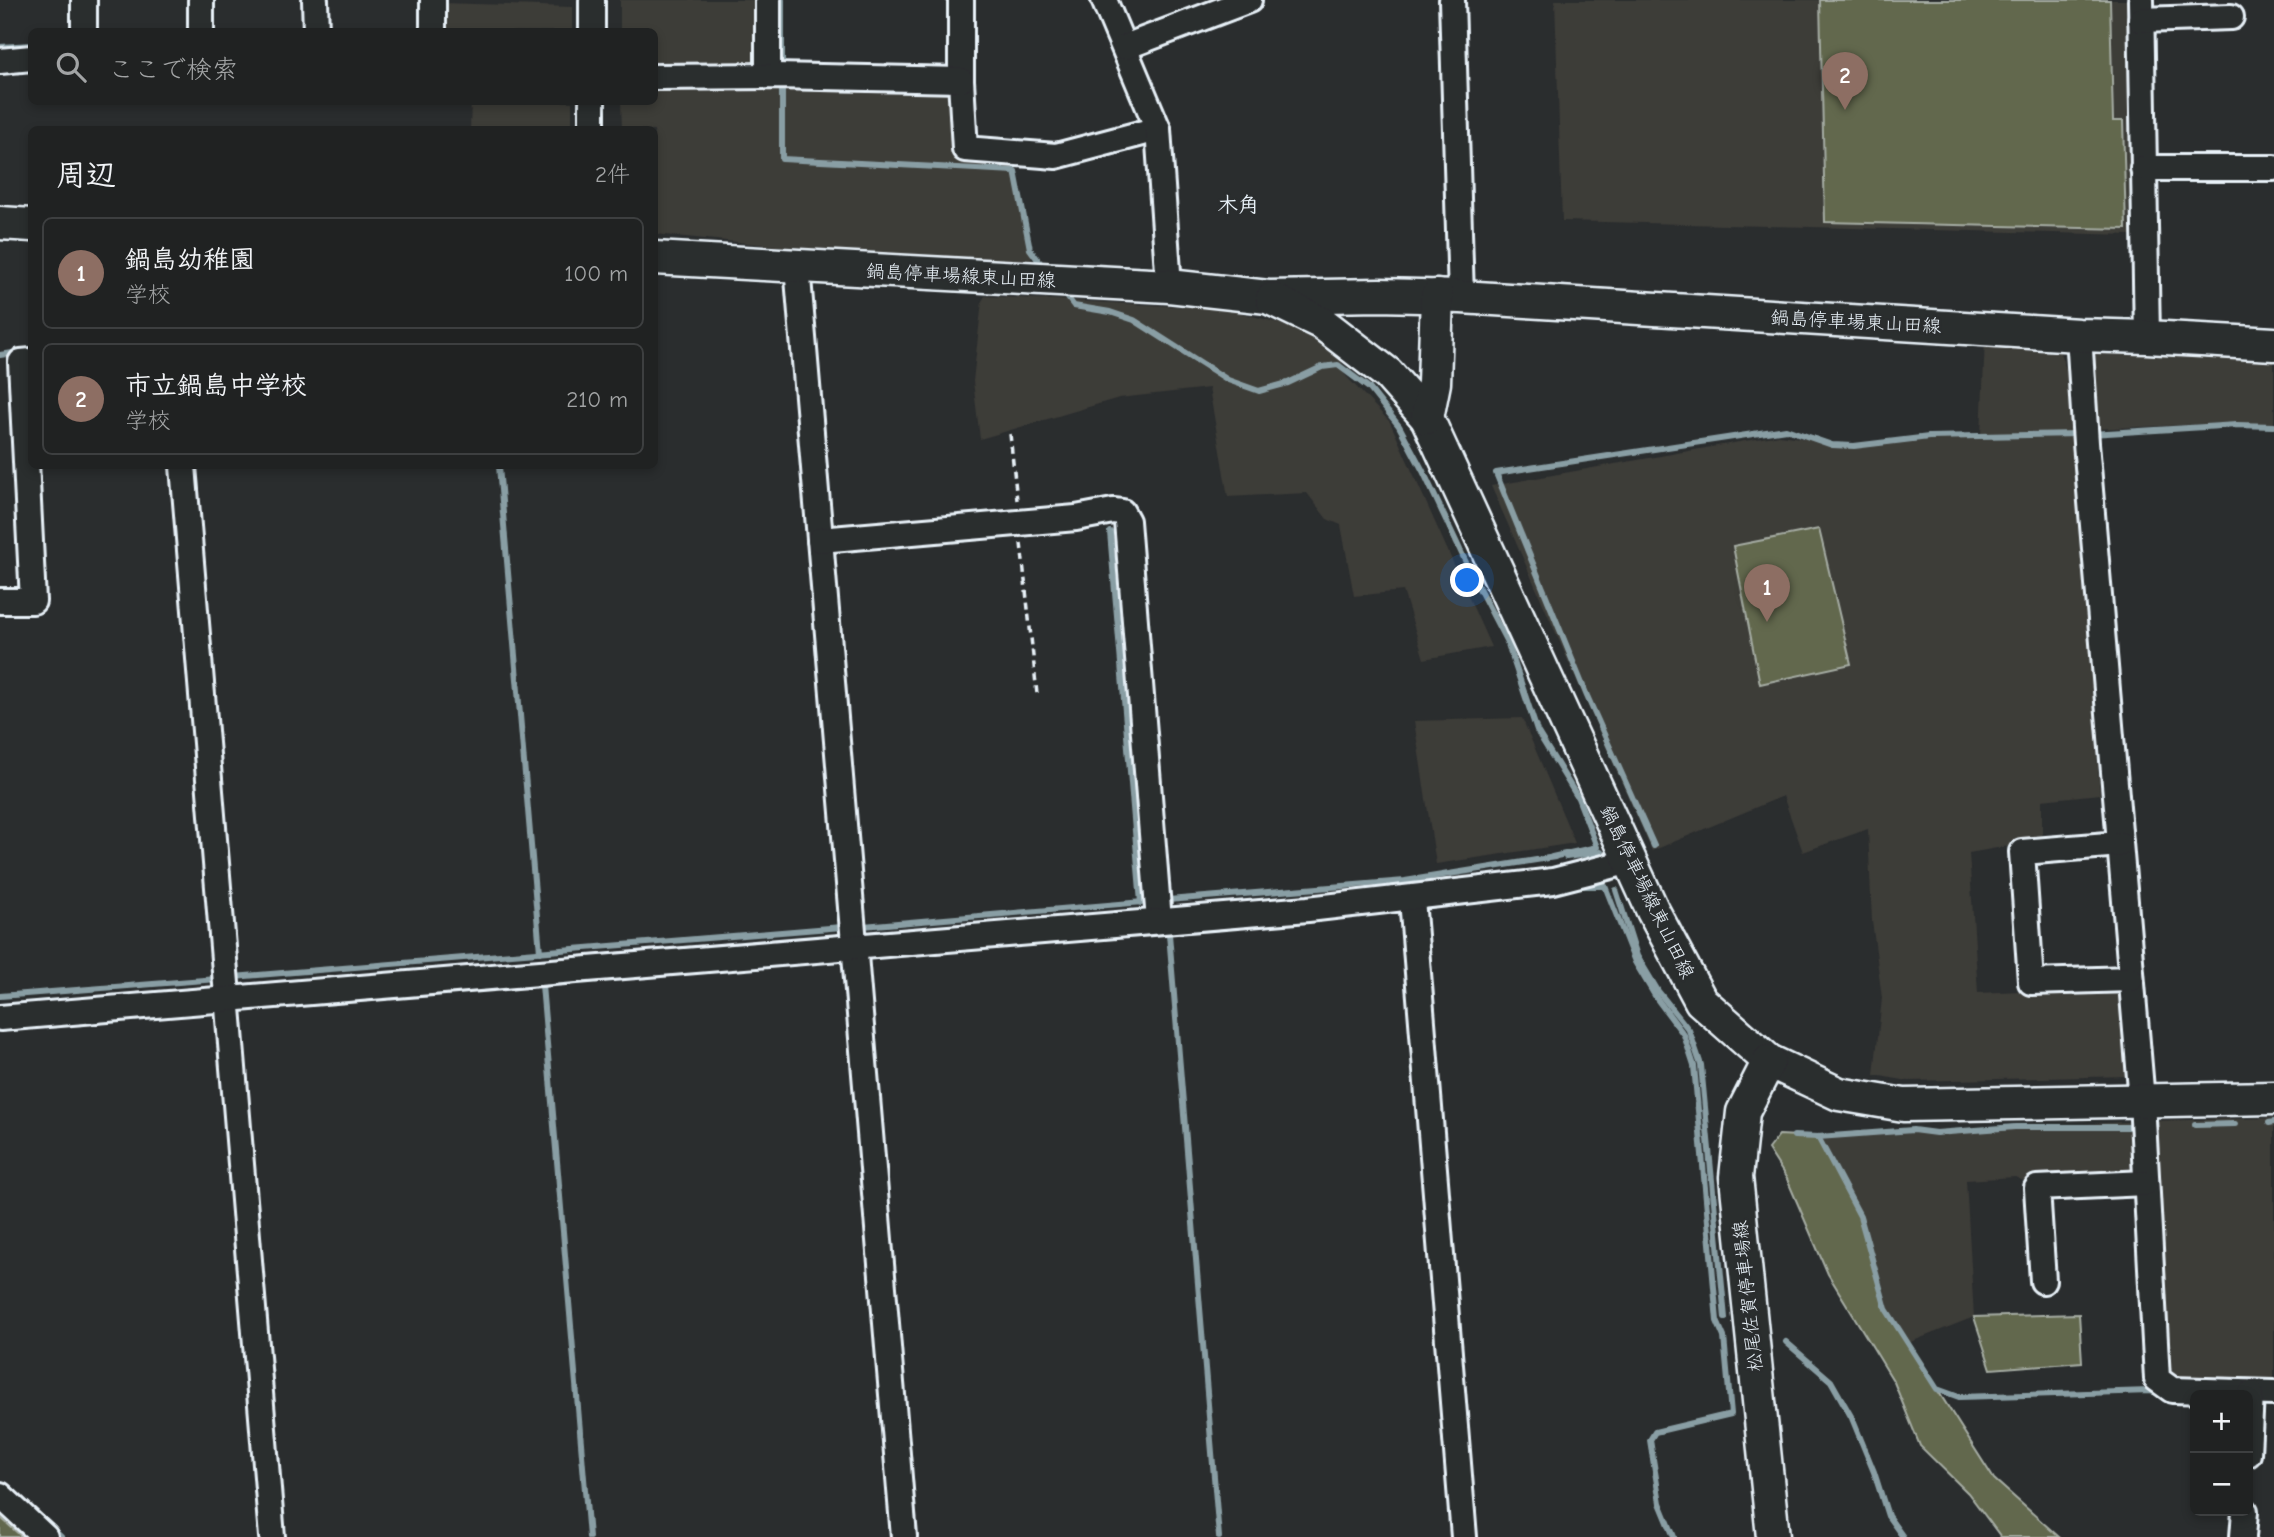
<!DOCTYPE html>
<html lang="ja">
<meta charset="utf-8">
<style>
:root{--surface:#202222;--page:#2d2f2f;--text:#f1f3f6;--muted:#a2a4a5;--line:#3d3f40;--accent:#1a73e8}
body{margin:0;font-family:"Comic Neue","Klee One",sans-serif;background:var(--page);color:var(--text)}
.controls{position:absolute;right:21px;bottom:21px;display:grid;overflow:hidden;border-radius:10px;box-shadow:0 4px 10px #0003}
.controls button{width:63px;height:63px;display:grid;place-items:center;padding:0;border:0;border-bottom:2px solid var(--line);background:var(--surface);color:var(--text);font:35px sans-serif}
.you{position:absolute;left:1468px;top:581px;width:24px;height:24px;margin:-18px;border:5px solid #fff;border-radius:50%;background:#1a73e8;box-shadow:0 0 0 10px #1a73e833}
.badge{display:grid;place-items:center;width:46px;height:46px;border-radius:50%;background:var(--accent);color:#fff;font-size:23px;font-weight:700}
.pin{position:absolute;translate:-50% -58px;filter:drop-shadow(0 2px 4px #0008)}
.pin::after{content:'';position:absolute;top:37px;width:24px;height:21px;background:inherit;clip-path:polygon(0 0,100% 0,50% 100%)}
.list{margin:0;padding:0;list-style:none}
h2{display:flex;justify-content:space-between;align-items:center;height:91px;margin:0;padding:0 28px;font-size:30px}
h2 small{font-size:23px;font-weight:400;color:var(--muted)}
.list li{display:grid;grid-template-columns:46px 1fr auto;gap:21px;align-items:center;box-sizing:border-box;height:112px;margin:0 14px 14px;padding:0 14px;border:2px solid var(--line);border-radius:10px}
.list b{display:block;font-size:26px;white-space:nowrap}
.list p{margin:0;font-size:23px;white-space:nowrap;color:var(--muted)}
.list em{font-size:23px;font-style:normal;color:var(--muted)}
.icon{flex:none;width:38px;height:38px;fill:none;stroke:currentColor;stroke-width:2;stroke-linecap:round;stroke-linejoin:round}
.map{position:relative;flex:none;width:2274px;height:1537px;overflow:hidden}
.search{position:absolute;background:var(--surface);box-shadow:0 4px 10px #0003;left:28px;top:28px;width:630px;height:77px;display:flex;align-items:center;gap:18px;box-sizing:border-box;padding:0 24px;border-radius:10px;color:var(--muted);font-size:26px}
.panel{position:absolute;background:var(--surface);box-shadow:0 4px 10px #0003;left:28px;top:126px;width:630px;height:343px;border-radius:10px}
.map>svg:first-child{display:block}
.built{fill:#3d3c38}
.green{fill:#62674e;stroke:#a5aca3;stroke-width:2}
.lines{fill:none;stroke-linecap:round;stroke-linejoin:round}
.stream{stroke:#899ea4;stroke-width:6}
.minor-casing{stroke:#e8f1f8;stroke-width:30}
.major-casing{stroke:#e8f1f8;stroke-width:37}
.path{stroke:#e8f1f8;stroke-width:3.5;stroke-dasharray:7 5;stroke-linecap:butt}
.minor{stroke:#2a2d2e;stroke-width:24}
.major{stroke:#2a2d2e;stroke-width:32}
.labels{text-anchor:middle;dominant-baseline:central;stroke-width:5;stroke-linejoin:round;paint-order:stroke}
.street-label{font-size:19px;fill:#e8f1f8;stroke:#2a2d2e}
.neighbourhood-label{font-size:21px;font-weight:bold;fill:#e8f1f8;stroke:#2a2d2e}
</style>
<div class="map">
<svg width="2274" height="1537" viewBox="0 0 2274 1537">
<rect width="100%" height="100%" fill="#2a2d2e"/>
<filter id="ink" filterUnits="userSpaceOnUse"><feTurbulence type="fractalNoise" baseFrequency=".0143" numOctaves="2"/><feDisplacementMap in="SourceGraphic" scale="14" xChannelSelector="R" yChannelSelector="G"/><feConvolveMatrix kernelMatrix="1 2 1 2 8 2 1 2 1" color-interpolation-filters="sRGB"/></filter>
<g filter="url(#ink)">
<g class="built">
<path d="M 620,0 L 758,0 L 758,87 L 955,86 L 959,154 L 1011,158 L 1032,260 L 796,248 L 655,234 L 654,130 L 622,129 L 621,102 L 654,102 L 654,32 L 620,31 Z"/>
<path d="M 1555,0 L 2130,0 L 2132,235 L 1562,221 Z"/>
<path d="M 440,3 L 572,7 L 572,31 L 440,32 Z"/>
<path d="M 471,102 L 572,102 L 572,129 L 470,129 Z"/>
<path d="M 985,296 L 1226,309 L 1294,327 L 1341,357 L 1344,374 L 1390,422 L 1491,647 L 1424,659 L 1403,591 L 1354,596 L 1341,525 L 1327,519 L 1307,493 L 1228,497 L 1209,388 L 1119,398 L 980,439 L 973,381 L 982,301 Z"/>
<path d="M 1985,337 L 2056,342 L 2070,380 L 2100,794 L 2042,800 L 2042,840 L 1969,853 L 1978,993 L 2124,986 L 2129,1076 L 1909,1081 L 1874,1075 L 1882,998 L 1872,921 L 1868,829 L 1803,852 L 1783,796 L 1652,851 L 1491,486 L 1779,435 L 1816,440 L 1832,445 L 1854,446 L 1929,437 L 1981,436 Z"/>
<path d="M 2095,344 L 2274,355 L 2274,423 L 2231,423 L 2092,429 L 2087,376 Z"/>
<path d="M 1522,718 L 1575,843 L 1436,864 L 1414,721 Z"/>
<path d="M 2274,1118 L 2274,1386 L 2178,1384 L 2162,1373 L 2150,1175 L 2028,1183 L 2015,1177 L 1966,1180 L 1974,1317 L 1908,1343 L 1885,1305 L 1860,1211 L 1817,1137 L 2145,1121 Z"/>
</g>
<g class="green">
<path d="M 1820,0 L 2110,0 L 2113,121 L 2123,121 L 2126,229 L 1825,222 Z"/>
<path d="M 1819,529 L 1851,664 L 1760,684 L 1733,546 Z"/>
<path d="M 1779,1135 L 1818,1137 L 1860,1216 L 1886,1309 L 1994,1479 L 2059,1537 L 2001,1537 L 1968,1493 L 1920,1446 L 1894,1382 L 1828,1274 L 1787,1179 L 1768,1149 Z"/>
<path d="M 2079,1314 L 2082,1362 L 1991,1369 L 1974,1317 Z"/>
<path d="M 0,1517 L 22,1537 L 0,1537 Z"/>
</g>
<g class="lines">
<g class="stream">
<path d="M 782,0 L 782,72"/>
<path d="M 0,47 L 32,45"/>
<path d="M 782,82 L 782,159 L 1015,171 L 1030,249 L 1044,268"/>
<path d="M 1062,290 L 1074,306 L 1110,312 L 1134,320 L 1228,380 L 1259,391 L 1288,383 L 1322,367 L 1338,365 L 1369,388 L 1399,426 L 1423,471 L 1470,571 L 1508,644 L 1537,731 L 1578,798 L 1597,847 L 1552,857"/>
<path d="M 0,355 L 19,352"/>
<path d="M 2091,434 L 2237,425 L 2274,426"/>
<path d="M 499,466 L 540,952"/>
<path d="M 1110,532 L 1141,903"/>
<path d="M 1654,846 L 1587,696 L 1496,473 L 1786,429 L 1832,445 L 1854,446 L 1929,437 L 2080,434"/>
<path d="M 1566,857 L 1601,852"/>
<path d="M 1579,886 L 1605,886 L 1635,962 L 1657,999 L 1684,1035 L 1694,1066 L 1717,1321 L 1724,1337 L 1731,1414 L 1655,1432 L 1650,1440 L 1660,1503 L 1674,1537"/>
<path d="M 1616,890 L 1637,956 L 1658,991 L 1689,1030 L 1701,1065 L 1725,1318"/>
<path d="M 1168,900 L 1405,881 L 1555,857"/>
<path d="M 863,926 L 1143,902"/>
<path d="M 1169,934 L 1219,1537"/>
<path d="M 233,977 L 842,927"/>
<path d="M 542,985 L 589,1537"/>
<path d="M 0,996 L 217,979"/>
<path d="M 2269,1123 L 2274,1122"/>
<path d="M 2195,1125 L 2235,1124"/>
<path d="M 1794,1136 L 1818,1137 L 1913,1130 L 1936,1133 L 2015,1127 L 2129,1127"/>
<path d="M 1818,1137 L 1860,1216 L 1886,1309 L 1937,1389 L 1959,1397 L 2150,1391 L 2163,1394"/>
<path d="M 1786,1342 L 1831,1381 L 1852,1418 L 1874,1472 L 1888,1516 L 1903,1537"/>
<path d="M 50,1527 L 61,1537"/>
</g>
<defs>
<g id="minor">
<path d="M 201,0 L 201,32"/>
<path d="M 315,0 L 316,32"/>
<path d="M 592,0 L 592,32"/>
<path d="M 961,0 L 961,80 L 965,149 L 1056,156 L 1158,129"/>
<path d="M 1104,0 L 1158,129 L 1169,286"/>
<path d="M 1452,0 L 1461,297"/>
<path d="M 2141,0 L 2147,337"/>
<path d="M 2141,20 L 2231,17"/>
<path d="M 84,32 L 84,0"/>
<path d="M 433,32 L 433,0"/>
<path d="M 1125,47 L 1249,0"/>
<path d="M 0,61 L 32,58"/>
<path d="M 768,76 L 768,0"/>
<path d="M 654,77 L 775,76 L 961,80"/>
<path d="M 592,130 L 592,102"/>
<path d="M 2143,168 L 2274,168"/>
<path d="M 797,266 L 904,1537"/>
<path d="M 2079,335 L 2086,443 L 2142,1101 L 2157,1379 L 2172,1390 L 2274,1393"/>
<path d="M 183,466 L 272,1537"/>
<path d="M 820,540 L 1076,518 L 1113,511 L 1122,512 L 1127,521 L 1159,921"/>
<path d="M 0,601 L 33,601 L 21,362 L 32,361"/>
<path d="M 2120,844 L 2022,852 L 2031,982 L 2131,979"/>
<path d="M 1412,899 L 1464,1537"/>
<path d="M 0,1018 L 1308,909 L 1553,881 L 1631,861"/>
<path d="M 2043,1281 L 2037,1188 L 2146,1183"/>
<path d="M 2248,1454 L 2251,1393"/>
<path d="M 0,1495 L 45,1537"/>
<path d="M 2243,1537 L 2245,1511"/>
</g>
<g id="major">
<path d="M 0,223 L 32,225"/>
<path d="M 654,258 L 1169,286 L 1268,297 L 1379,295 L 1461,297 L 2079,335 L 2147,337 L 2274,344"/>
<path d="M 1272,299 L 1322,323 L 1388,374 L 1427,418 L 1653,911 L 1701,1001 L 1769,1061 L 1839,1094 L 1904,1105 L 2274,1098"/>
<path d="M 1427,418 L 1434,383 L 1437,296"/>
<path d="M 1769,1061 L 1743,1112 L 1736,1177 L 1773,1537"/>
</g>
</defs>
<use href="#minor" class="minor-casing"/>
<use href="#major" class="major-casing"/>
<g class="path">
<path d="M 1010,434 L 1017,500"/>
<path d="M 1021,543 L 1037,694"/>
</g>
<use href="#minor" class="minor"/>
<use href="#major" class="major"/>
</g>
</g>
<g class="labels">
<g class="street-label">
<text transform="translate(961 276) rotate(3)">鍋島停車場線東山田線</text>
<text transform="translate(1856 322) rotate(3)">鍋島停車場東山田線</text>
<text transform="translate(1647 892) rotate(64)">鍋島停車場線東山田線</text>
<text transform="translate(1748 1296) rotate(-96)">松尾佐賀停車場線</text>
</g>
<g class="neighbourhood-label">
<text x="1238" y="205">木角</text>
</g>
</g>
</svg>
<div class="controls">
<button>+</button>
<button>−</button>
</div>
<div class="you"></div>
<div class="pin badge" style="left:1767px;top:622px;background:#8d6e63">1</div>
<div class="pin badge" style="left:1845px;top:110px;background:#8d6e63">2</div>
<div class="search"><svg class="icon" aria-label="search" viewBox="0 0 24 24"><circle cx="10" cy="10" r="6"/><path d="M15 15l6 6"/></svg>ここで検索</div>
<section class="panel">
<h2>周辺<small>2件</small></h2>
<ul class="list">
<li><span class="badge" style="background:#8d6e63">1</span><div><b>鍋島幼稚園</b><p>学校</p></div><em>100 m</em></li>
<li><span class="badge" style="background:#8d6e63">2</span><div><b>市立鍋島中学校</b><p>学校</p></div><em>210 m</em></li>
</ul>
</section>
</div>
